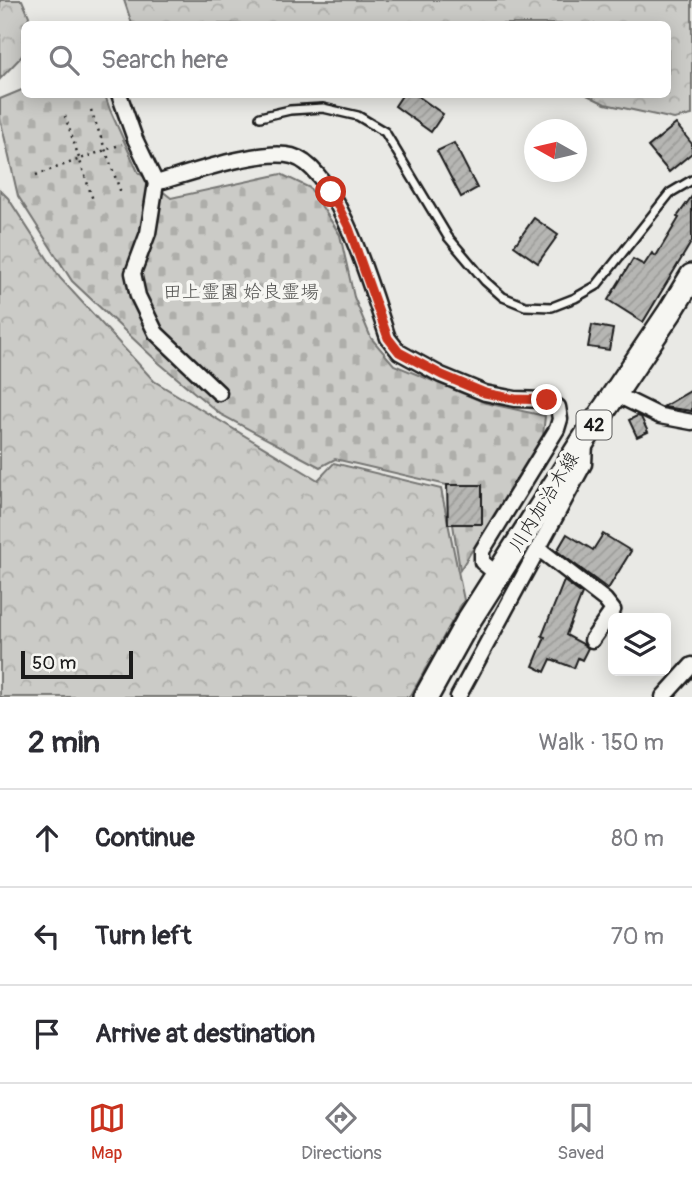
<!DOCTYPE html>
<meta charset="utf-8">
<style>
:root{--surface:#fff;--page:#f2f2f3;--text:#2b2b33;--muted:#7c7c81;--line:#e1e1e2;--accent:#c8321e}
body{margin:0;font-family:Pangolin,"Klee One",sans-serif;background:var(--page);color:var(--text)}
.controls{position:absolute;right:21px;bottom:21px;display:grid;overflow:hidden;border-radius:10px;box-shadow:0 4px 18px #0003}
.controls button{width:63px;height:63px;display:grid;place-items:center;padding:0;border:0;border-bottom:2px solid var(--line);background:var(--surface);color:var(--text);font:35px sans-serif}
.compass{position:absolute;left:524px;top:119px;width:63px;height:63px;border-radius:50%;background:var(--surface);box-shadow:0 4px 18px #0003;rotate:278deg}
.scale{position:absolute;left:21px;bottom:18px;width:112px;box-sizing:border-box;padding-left:7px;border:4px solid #1c1c1c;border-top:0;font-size:19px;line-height:24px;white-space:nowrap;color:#1c1c1c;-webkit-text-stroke:5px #f6f6f2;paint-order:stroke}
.stop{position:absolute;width:21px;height:21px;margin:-16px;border:5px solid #c8321e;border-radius:50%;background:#fff}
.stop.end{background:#c8321e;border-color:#fff;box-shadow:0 2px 7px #0008}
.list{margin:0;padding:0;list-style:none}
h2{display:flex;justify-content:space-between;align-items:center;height:91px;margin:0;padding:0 28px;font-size:30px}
h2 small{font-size:23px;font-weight:400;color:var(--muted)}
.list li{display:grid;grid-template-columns:46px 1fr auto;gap:21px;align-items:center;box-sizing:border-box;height:98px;padding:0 28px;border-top:2px solid var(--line)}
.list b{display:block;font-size:26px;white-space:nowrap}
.list em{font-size:23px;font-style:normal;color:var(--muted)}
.icon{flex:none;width:38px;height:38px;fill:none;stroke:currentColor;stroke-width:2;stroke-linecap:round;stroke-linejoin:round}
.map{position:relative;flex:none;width:692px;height:697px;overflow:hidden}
.search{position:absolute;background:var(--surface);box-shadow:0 4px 18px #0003;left:21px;right:21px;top:21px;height:77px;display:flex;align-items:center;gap:18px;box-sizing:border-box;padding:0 24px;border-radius:10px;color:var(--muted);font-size:26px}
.sheet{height:385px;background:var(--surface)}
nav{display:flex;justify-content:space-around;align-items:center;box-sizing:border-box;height:98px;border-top:2px solid var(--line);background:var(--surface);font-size:19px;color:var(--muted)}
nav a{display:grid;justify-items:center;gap:4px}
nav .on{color:var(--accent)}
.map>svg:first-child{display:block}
.forest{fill:url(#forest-crowns);stroke:#747472;stroke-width:2}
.cemetery{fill:url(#cemetery-stones);stroke:#747472;stroke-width:2}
.building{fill:url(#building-hatch);stroke:#1c1c1c;stroke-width:2}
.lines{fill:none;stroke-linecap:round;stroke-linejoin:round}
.service-casing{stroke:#1c1c1c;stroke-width:12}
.minor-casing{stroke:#1c1c1c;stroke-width:19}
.primary-casing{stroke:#1c1c1c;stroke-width:28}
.path{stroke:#1c1c1c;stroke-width:2.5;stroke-dasharray:2 5;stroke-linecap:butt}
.service{stroke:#f6f6f2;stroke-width:7}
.minor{stroke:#f6f6f2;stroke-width:14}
.primary{stroke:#f6f6f2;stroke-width:23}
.route{stroke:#c8321e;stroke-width:9}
.labels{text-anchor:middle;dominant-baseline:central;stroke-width:7;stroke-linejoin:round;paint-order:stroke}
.shield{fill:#f6f6f2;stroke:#5d5d5c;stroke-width:2}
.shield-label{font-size:18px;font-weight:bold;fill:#1c1c1c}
.park-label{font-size:19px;fill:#51514f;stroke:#f6f6f2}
.street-label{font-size:19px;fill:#1c1c1c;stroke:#f6f6f2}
</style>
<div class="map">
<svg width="692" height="697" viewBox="0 0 692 697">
<defs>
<pattern id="forest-crowns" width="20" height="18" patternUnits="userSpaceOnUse" patternTransform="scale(1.75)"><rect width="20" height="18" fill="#cbcbc7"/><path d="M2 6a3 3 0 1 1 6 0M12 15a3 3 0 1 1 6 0" fill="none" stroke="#aeaeaa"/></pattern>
<pattern id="cemetery-stones" width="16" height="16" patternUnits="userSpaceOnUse" patternTransform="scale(1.75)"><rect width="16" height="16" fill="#cbcbc7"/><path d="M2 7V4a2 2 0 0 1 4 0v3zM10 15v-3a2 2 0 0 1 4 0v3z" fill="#aeaeaa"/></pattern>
<pattern id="building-hatch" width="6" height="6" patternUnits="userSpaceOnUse" patternTransform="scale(1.75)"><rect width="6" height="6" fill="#b6b6b3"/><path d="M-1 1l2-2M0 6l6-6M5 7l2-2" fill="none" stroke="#9c9c99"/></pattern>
</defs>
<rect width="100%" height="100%" fill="#e9e9e5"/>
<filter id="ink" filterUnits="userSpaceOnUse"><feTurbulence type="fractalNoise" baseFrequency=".0143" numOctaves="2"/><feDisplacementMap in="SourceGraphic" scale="14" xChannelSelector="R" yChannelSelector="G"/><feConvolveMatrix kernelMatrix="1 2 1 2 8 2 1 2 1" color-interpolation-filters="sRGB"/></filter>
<g filter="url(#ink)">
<g class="forest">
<path d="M 0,0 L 22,0 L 29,16 L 27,24 L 24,24 L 23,55 L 0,79 Z"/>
<path d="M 124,0 L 692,0 L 692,115 L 674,119 L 605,104 L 587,95 L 668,94 L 668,24 L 184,24 L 183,22 L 178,24 L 132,24 Z"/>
<path d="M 0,190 L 8,198 L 60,278 L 154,381 L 318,480 L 334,463 L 441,489 L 464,600 L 410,697 L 0,697 Z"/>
</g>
<path class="cemetery" d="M 24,89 L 24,94 L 105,95 L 110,110 L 138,172 L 171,198 L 281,174 L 310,188 L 340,235 L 354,297 L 371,338 L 394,365 L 486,403 L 545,416 L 543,435 L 460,570 L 447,485 L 335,459 L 320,467 L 220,414 L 159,363 L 72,281 L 18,196 L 0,118 L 0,99 Z"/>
<g class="building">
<path d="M 403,94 L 415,94 L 443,114 L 431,132 L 395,106 Z"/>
<path d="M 676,124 L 692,144 L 692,153 L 669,172 L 648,147 Z"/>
<path d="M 454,143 L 477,188 L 461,197 L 437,151 Z"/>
<path d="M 692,196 L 692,241 L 643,322 L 608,300 L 633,259 L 644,265 L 652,253 L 656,256 L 679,218 L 677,217 Z"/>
<path d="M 534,218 L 558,235 L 538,263 L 514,246 Z"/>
<path d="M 592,325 L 613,329 L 609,350 L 588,347 Z"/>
<path d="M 692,390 L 692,411 L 663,407 Z"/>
<path d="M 637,416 L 641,417 L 648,432 L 637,437 L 629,420 Z"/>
<path d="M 447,485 L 482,485 L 482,524 L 448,524 Z"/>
<path d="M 567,534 L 593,550 L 603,534 L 631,551 L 608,589 L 557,551 Z"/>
<path d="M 564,581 L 582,594 L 566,635 L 583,644 L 588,648 L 582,660 L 578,658 L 574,668 L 551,659 L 545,672 L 533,666 L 545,637 L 542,636 Z"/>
</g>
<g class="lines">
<defs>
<path id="service" d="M 260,117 L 290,110 L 323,108 L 358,116 L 385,132 L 448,237 L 485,281 L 503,297 L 525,306 L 552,307 L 575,298 L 596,286 L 670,193 L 692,180"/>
<g id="minor">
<path d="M 119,94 L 135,139 L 156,183"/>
<path d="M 219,393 L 156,333 L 138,296 L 133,273 L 148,233 L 156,183 C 188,174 261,148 292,156 C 339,169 373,295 388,338 L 399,352 L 441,375 L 485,393 L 515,399 L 547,400 L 558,407 L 560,419 L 557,429 L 482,551 L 482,562 L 498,575"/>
<path d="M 615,394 L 660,416 L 692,422"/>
<path d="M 539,549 L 605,600 L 613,610 L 592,640"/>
<path d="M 458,697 L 584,464 L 585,443"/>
<path d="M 663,697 L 692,665"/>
</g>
<path id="primary" d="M 426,697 L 467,623 L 585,438 L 670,312 L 692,276"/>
</defs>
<use href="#service" class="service-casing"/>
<use href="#minor" class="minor-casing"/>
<use href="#primary" class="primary-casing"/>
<g class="path">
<path d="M 91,110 L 121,193"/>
<path d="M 65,116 L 93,200"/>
<path d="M 36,175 L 122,144"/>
</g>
<use href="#service" class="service"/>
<use href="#minor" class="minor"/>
<use href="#primary" class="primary"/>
</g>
</g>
<g class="lines" filter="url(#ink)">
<path class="route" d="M 331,192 L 349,228 L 388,338 L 399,352 L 442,375 L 485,393 L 515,399 L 547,400"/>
</g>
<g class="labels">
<rect class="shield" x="576.5" y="410.5" width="35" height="29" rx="5"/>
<g class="shield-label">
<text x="594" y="425">42</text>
</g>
<g class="park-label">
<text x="241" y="292">田上霊園 姶良霊場</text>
</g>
<g class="street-label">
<text transform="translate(544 502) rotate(-58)">川内加治木線</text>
</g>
</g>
</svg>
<div class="controls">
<button><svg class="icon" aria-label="layers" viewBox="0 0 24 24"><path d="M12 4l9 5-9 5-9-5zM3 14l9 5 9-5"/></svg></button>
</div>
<svg class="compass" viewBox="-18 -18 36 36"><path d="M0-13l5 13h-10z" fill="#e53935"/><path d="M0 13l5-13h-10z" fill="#7c7c81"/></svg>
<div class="scale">50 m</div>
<div class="stop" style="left:331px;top:192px"></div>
<div class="stop end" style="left:547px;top:400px"></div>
<div class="search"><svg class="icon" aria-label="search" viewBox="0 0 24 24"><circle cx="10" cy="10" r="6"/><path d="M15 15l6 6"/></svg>Search here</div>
</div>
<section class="sheet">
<h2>2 min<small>Walk · 150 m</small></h2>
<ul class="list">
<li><svg class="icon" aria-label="ahead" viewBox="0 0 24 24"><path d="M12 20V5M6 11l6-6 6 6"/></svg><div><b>Continue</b></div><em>80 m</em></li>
<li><svg class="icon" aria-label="left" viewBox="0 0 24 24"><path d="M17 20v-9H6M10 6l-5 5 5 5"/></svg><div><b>Turn left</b></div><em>70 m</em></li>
<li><svg class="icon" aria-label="arrive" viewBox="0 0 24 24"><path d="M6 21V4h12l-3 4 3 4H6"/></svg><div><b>Arrive at destination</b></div></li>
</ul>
</section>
<nav>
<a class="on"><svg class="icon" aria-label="map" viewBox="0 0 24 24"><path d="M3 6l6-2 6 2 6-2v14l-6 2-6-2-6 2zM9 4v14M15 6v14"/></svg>Map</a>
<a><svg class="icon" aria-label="directions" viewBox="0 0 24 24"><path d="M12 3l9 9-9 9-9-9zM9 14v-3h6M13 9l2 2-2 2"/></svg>Directions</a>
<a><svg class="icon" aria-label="saved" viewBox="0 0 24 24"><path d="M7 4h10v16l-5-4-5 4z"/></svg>Saved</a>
</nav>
